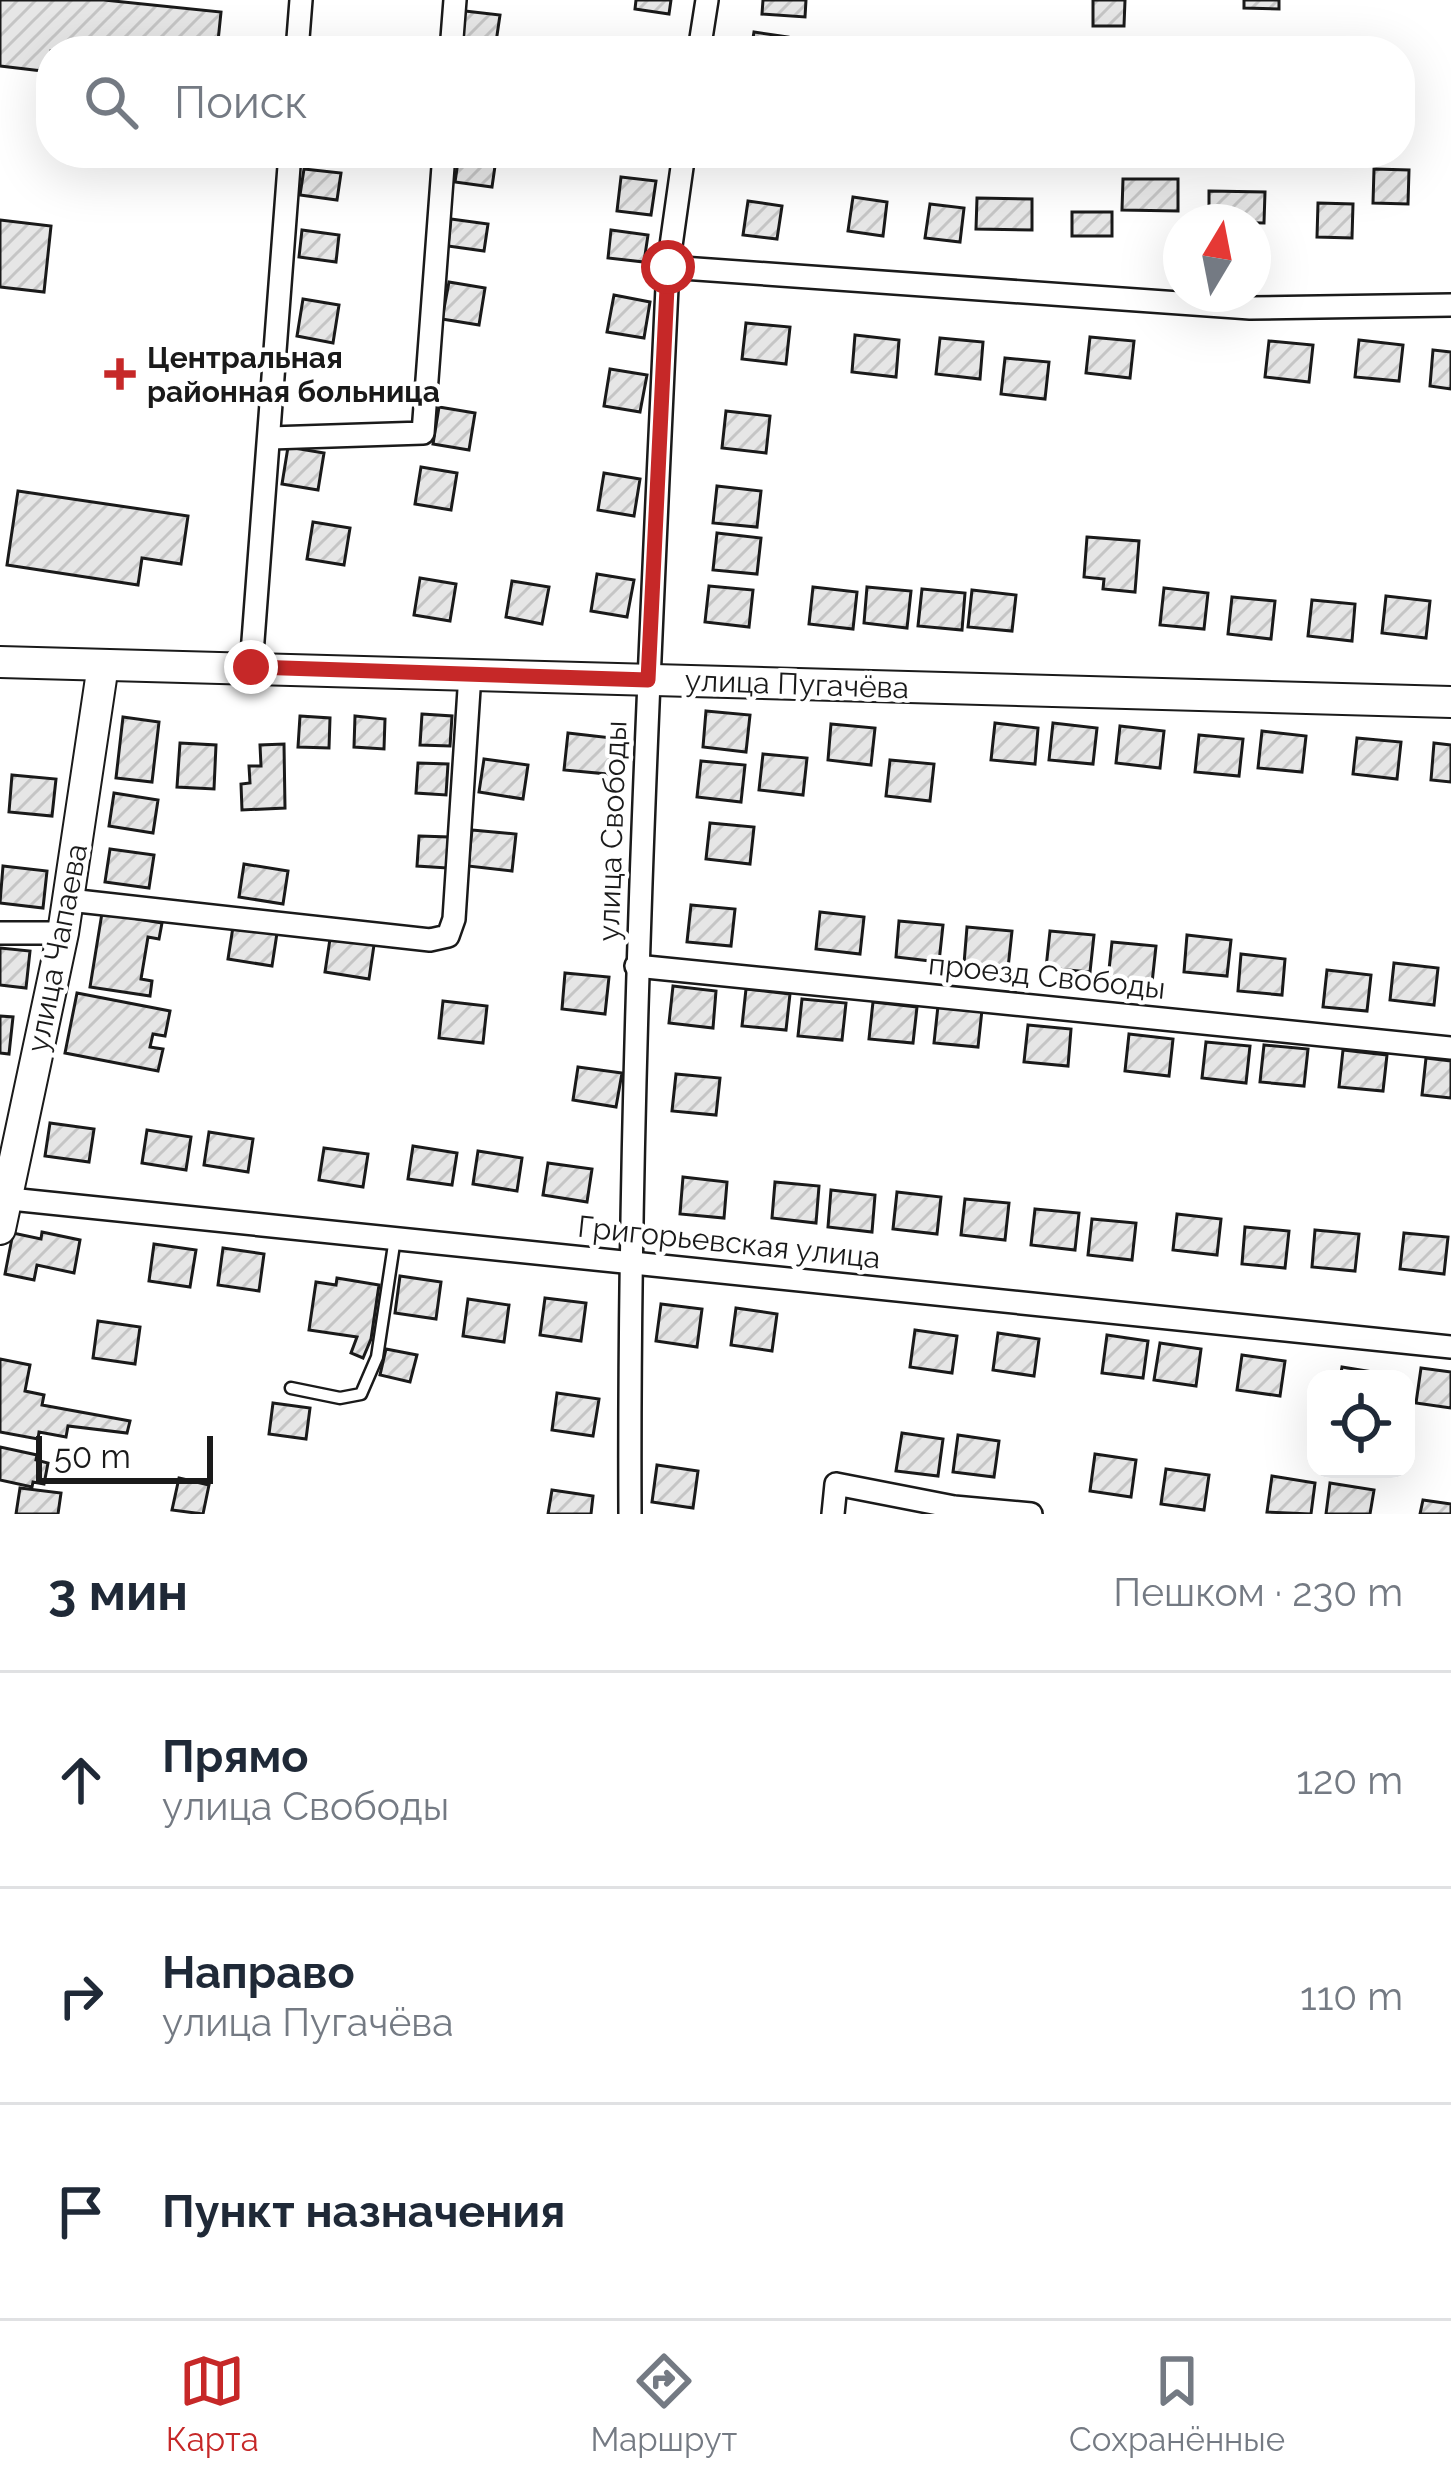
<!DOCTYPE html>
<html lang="ru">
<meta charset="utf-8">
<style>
:root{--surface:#fff;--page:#f2f2f3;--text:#1f2937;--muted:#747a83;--line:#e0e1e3;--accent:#c62828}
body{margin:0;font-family:Raleway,sans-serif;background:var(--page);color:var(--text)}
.controls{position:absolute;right:36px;bottom:36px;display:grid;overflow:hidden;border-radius:24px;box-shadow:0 12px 48px #0002}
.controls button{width:108px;height:108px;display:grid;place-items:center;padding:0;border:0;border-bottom:3px solid var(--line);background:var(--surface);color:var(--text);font:60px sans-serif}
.compass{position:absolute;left:1163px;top:204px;width:108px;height:108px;border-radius:50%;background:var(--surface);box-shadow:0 12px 48px #0002;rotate:10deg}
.scale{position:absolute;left:36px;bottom:30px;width:177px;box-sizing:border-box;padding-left:12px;border:6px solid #1a1a1a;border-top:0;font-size:33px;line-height:42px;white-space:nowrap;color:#1a1a1a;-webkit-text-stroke:9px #fff;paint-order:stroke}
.stop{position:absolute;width:36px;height:36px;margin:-27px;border:9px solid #c62828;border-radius:50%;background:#fff}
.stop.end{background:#c62828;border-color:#fff;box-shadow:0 3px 12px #0008}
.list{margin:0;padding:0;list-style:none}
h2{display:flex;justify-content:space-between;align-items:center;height:156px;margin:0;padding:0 48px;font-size:51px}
h2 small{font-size:39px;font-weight:400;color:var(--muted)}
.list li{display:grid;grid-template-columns:78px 1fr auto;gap:36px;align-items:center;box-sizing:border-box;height:216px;padding:0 48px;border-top:3px solid var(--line)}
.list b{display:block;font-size:45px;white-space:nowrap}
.list p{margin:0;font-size:39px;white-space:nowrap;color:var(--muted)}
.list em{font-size:39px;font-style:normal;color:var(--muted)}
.icon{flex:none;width:66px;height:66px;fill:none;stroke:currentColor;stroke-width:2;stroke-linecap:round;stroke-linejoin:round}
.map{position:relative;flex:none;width:1451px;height:1514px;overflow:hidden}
.search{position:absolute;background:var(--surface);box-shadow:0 12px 48px #0002;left:36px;right:36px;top:36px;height:132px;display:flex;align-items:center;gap:30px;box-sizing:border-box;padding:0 42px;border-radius:48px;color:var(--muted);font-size:45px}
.sheet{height:804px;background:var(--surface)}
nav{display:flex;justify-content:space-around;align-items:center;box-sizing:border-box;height:168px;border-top:3px solid var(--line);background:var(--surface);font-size:33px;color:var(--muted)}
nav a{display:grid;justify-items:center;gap:6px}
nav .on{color:var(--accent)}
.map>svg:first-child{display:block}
.building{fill:url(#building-hatch);stroke:#1a1a1a;stroke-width:3}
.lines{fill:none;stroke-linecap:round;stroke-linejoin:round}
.service-casing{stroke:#1a1a1a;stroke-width:15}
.minor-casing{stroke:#1a1a1a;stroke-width:26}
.secondary-casing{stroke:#1a1a1a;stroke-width:34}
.service{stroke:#fff;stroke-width:10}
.minor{stroke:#fff;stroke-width:21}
.secondary{stroke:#fff;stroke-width:30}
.route{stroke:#c62828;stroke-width:15}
.poi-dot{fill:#c62828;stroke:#fff;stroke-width:4.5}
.labels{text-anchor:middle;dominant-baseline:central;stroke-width:9;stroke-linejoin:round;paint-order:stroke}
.poi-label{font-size:30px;font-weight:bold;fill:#1a1a1a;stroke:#fff;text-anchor:start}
.street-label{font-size:30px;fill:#1a1a1a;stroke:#fff}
</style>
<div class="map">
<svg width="1451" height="1514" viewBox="0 0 1451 1514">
<defs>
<pattern id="building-hatch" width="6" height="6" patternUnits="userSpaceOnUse" patternTransform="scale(3)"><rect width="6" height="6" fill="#e6e6e6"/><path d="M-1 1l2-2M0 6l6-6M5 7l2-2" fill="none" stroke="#c5c5c5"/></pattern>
</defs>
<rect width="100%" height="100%" fill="#fff"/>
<g class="building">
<path d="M 0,0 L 104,0 L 221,12 L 217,51 L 51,51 L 51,72 L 0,66 Z"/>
<path d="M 636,0 L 671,0 L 669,14 L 635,9 Z"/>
<path d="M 763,0 L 806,0 L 805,17 L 762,14 Z"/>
<path d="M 1093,0 L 1125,0 L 1124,26 L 1093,26 Z"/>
<path d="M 1244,0 L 1279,0 L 1279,9 L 1244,8 Z"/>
<path d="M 465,11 L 500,15 L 495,49 L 461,44 Z"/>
<path d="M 754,32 L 788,37 L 786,51 L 751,51 Z"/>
<path d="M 459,155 L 496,159 L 492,187 L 455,182 Z"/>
<path d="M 304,169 L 341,173 L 337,200 L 300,195 Z"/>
<path d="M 1374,169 L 1409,170 L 1408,204 L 1373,203 Z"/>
<path d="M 621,177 L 656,181 L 651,215 L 617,211 Z"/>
<path d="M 1123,179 L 1178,179 L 1178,211 L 1122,210 Z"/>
<path d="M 1209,191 L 1265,192 L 1264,223 L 1209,222 Z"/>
<path d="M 853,197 L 887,202 L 883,236 L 848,231 Z"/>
<path d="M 977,198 L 1032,199 L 1032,230 L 976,229 Z"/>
<path d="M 748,201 L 782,206 L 777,239 L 743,235 Z"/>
<path d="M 1318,203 L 1353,204 L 1352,238 L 1317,237 Z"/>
<path d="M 930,204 L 964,208 L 960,242 L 925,238 Z"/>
<rect x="1072" y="212" width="40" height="24"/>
<path d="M 451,219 L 488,224 L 484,251 L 448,246 Z"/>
<path d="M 0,220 L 51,226 L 44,292 L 0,287 Z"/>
<path d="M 302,230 L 339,235 L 336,262 L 299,257 Z"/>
<path d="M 611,230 L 648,235 L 644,262 L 608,258 Z"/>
<path d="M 449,282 L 485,288 L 479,325 L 442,319 Z"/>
<path d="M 614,295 L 650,302 L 644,338 L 607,332 Z"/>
<path d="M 303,299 L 339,305 L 333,343 L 297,336 Z"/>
<path d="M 746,323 L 790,327 L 786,364 L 742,359 Z"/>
<path d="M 855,335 L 899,340 L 896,377 L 852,372 Z"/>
<path d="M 1090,337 L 1134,341 L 1130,378 L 1086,373 Z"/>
<path d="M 940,338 L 983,342 L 980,379 L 936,374 Z"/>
<path d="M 1359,340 L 1403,345 L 1399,381 L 1355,377 Z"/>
<path d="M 1269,341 L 1313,345 L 1309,382 L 1265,377 Z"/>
<path d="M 1433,350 L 1451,352 L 1451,389 L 1430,386 Z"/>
<path d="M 1005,358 L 1049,362 L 1045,399 L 1001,394 Z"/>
<path d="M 610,369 L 647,375 L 640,412 L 604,406 Z"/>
<path d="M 439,407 L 475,413 L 469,450 L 433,444 Z"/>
<path d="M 726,411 L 770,416 L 766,453 L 722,448 Z"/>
<path d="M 288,447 L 324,453 L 318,490 L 282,484 Z"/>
<path d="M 421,467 L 457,473 L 451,510 L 415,504 Z"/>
<path d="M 604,473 L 640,479 L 634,516 L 598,510 Z"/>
<path d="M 717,486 L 761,491 L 757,527 L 713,523 Z"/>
<path d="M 18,491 L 188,516 L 181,564 L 142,558 L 138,585 L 7,565 Z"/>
<path d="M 313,522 L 350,528 L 344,565 L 307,559 Z"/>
<path d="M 717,533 L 761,538 L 757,574 L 713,570 Z"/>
<path d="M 1087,537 L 1139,541 L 1135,592 L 1103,589 L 1104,579 L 1084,577 Z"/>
<path d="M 597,574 L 634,580 L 627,617 L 591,611 Z"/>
<path d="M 420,578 L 456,584 L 450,621 L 414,615 Z"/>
<path d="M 512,581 L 549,587 L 542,624 L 506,617 Z"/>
<path d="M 709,586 L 753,590 L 749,627 L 705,622 Z"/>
<path d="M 813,587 L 857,592 L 853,629 L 809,624 Z"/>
<path d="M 867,587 L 911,591 L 907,628 L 864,623 Z"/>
<path d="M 1164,588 L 1208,593 L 1204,629 L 1160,625 Z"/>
<path d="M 922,589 L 965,593 L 962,630 L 918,626 Z"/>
<path d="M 972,590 L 1016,595 L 1012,631 L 968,627 Z"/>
<path d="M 1386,596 L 1430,601 L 1426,638 L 1382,633 Z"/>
<path d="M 1232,597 L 1275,601 L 1271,639 L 1228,634 Z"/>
<path d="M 1312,600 L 1355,604 L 1352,641 L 1308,636 Z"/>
<path d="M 706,711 L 750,715 L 746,752 L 703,747 Z"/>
<path d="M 422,714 L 452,716 L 450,746 L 420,745 Z"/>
<path d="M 300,716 L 330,718 L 329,748 L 298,747 Z"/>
<path d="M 355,716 L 385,719 L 384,749 L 354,747 Z"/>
<path d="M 123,717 L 159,722 L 152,782 L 116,778 Z"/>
<path d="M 995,723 L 1038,728 L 1035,764 L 991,760 Z"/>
<path d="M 1053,723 L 1097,728 L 1093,764 L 1049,760 Z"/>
<path d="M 831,724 L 875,728 L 871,765 L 828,760 Z"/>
<path d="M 1120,726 L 1164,731 L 1160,768 L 1116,763 Z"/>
<path d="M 1262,731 L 1306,736 L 1302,772 L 1258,768 Z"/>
<path d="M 568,733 L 612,738 L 608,774 L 564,770 Z"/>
<path d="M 1199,735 L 1243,739 L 1239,776 L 1195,772 Z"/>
<path d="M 1357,738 L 1401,742 L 1397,779 L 1353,774 Z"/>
<path d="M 180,743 L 216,745 L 214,789 L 177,787 Z"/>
<path d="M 1434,743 L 1451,745 L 1451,782 L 1431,780 Z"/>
<path d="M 284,744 L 285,808 L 242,810 L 241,784 L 250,783 L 249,766 L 261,766 L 260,745 Z"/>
<path d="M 763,754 L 807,758 L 803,795 L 759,790 Z"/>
<path d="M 484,759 L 528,765 L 523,799 L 479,792 Z"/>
<path d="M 890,760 L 934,764 L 930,801 L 886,796 Z"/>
<path d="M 701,761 L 745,765 L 741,802 L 697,797 Z"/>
<path d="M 418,763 L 448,764 L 446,795 L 416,793 Z"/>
<path d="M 12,775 L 56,779 L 52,816 L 9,812 Z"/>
<path d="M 114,793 L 158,800 L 153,833 L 109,826 Z"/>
<path d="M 710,823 L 754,827 L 750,864 L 706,859 Z"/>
<path d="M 472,830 L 516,834 L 512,871 L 468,866 Z"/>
<path d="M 419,836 L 449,837 L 447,868 L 417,866 Z"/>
<path d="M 110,849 L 154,855 L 149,888 L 105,882 Z"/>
<path d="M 244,864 L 288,871 L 283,904 L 239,897 Z"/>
<path d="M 3,866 L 47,871 L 43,908 L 0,903 Z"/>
<path d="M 691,905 L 735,909 L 731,946 L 687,942 Z"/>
<path d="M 820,912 L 864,917 L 860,954 L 816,949 Z"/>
<path d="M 102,913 L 162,923 L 159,939 L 148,937 L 141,979 L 152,981 L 150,996 L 90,987 Z"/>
<path d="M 899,921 L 943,925 L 939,962 L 896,957 Z"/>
<path d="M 233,927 L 277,933 L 272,966 L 228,959 Z"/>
<path d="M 967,927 L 1012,931 L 1008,968 L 964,964 Z"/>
<path d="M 1050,931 L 1094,935 L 1090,972 L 1046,968 Z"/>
<path d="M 1187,935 L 1231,940 L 1227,976 L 1184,972 Z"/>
<path d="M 330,939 L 374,945 L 369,979 L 325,972 Z"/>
<path d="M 1112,942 L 1156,946 L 1152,983 L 1108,979 Z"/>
<path d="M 0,948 L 30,951 L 26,988 L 0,985 Z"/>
<path d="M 1241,954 L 1285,959 L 1282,995 L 1238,991 Z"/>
<path d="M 1394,963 L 1438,968 L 1434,1005 L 1390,1000 Z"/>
<path d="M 1327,970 L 1371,975 L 1367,1011 L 1323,1007 Z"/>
<path d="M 565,973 L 609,977 L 605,1014 L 562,1009 Z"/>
<path d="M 673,986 L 716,991 L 713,1028 L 669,1023 Z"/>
<path d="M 746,989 L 790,994 L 786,1030 L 742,1026 Z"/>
<path d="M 77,993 L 170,1011 L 165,1036 L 153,1034 L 150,1047 L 163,1049 L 158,1071 L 65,1053 Z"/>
<path d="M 802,999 L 846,1003 L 842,1040 L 798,1036 Z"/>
<path d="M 443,1001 L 487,1006 L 483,1043 L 439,1038 Z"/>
<path d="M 873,1002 L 917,1007 L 913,1043 L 869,1039 Z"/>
<path d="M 938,1006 L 982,1010 L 978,1047 L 934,1043 Z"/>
<path d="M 0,1016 L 13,1017 L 9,1054 L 0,1053 Z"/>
<path d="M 1028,1025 L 1071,1029 L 1068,1066 L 1024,1062 Z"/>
<path d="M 1129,1034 L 1173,1039 L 1169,1076 L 1125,1071 Z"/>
<path d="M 1206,1042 L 1250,1046 L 1246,1083 L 1202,1078 Z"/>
<path d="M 1264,1045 L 1308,1049 L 1304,1086 L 1260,1082 Z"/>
<path d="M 1343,1050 L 1387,1055 L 1383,1091 L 1339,1087 Z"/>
<path d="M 1426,1058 L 1451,1061 L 1451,1098 L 1422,1095 Z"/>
<path d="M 578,1067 L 622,1073 L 616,1107 L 573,1100 Z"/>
<path d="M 676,1074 L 720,1078 L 716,1115 L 672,1111 Z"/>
<path d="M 50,1123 L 94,1129 L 89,1162 L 45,1156 Z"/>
<path d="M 147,1130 L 191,1137 L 186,1170 L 142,1163 Z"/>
<path d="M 209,1132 L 253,1139 L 248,1172 L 204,1165 Z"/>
<path d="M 413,1146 L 457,1153 L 452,1185 L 408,1179 Z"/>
<path d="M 324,1148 L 368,1154 L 363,1187 L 319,1180 Z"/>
<path d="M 478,1151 L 522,1158 L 517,1191 L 473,1184 Z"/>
<path d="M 548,1163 L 592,1169 L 587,1202 L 543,1195 Z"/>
<path d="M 683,1177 L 727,1182 L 724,1218 L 680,1214 Z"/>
<path d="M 775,1182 L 819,1186 L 816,1223 L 772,1218 Z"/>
<path d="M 831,1190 L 875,1195 L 872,1232 L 828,1227 Z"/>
<path d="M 897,1192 L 941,1197 L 937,1234 L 893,1229 Z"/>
<path d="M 965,1199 L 1009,1203 L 1005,1240 L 961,1235 Z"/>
<path d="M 1035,1209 L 1079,1213 L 1075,1250 L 1031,1245 Z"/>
<path d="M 1177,1214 L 1221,1219 L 1217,1255 L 1173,1250 Z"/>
<path d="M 1092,1219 L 1136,1223 L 1132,1260 L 1088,1255 Z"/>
<path d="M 1245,1227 L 1289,1231 L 1285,1268 L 1242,1264 Z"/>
<path d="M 1315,1230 L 1359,1234 L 1355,1271 L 1312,1267 Z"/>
<path d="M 42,1232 L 80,1240 L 74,1273 L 37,1265 L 34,1280 L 5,1274 L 13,1233 L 41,1239 Z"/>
<path d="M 1404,1233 L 1448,1237 L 1444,1274 L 1400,1269 Z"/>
<path d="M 154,1244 L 196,1250 L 190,1287 L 149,1281 Z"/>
<path d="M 223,1248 L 264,1254 L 259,1291 L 218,1285 Z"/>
<path d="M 400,1276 L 441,1282 L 436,1319 L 395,1313 Z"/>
<path d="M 337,1278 L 379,1285 L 371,1339 L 363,1358 L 351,1353 L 357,1337 L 309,1330 L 316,1282 L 336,1285 Z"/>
<path d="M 545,1298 L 586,1303 L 581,1341 L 540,1335 Z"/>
<path d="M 468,1299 L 509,1305 L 504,1342 L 463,1336 Z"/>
<path d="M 661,1304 L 702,1309 L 697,1347 L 656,1341 Z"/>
<path d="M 736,1308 L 777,1314 L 772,1351 L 731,1345 Z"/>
<path d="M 98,1321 L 140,1327 L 135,1364 L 93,1358 Z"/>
<path d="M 915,1330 L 957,1336 L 952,1373 L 910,1367 Z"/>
<path d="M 998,1333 L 1039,1339 L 1034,1376 L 993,1370 Z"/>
<path d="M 1107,1335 L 1148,1341 L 1143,1378 L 1102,1373 Z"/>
<path d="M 1160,1343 L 1201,1349 L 1196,1386 L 1154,1380 Z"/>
<path d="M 386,1349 L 417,1355 L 410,1382 L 380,1375 Z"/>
<path d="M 1242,1355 L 1285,1361 L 1280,1396 L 1237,1390 Z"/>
<path d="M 0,1359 L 30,1365 L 25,1391 L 44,1395 L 42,1405 L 130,1421 L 127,1433 L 68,1426 L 66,1437 L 39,1432 L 38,1439 L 0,1432 Z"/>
<path d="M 1342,1367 L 1385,1374 L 1384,1379 L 1340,1379 Z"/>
<path d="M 1421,1368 L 1451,1372 L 1451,1408 L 1416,1403 Z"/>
<path d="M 557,1393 L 599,1399 L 593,1436 L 552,1430 Z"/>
<path d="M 273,1403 L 310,1408 L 306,1439 L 269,1434 Z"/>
<path d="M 902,1433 L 943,1439 L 938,1476 L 896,1471 Z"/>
<path d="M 958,1435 L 999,1441 L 994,1477 L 953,1472 Z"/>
<path d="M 0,1447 L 37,1455 L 36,1460 L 48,1463 L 44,1484 L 33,1482 L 32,1487 L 0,1480 Z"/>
<path d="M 1095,1454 L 1136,1460 L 1131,1497 L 1090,1491 Z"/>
<path d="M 657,1465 L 698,1471 L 693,1508 L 652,1502 Z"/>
<path d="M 1166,1469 L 1209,1475 L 1204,1510 L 1161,1504 Z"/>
<path d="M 1272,1476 L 1315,1483 L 1311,1514 L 1267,1512 Z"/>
<path d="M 179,1478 L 209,1485 L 203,1514 L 172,1510 Z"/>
<path d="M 1330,1483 L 1374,1490 L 1370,1514 L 1326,1514 Z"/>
<path d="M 20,1488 L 61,1493 L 58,1514 L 16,1514 Z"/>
<path d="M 552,1490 L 593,1496 L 591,1514 L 548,1514 Z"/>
<path d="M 1423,1500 L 1451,1504 L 1451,1514 L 1420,1514 Z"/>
</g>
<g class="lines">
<defs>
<path id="service" d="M 291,1388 L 340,1398 L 361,1394 L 377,1357 L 395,1238"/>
<g id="minor">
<path d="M 297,51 L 301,0"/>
<path d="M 451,51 L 455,0"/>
<path d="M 699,51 L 707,0"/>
<path d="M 668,267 L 1250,308 L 1451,305"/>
<path d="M 270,438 L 423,433 L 444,153"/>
<path d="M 251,667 L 290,153"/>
<path d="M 69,900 L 430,940 L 448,936 L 454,919 L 470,674"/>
<path d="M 0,933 L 63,933"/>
<path d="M 636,966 L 1451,1048"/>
<path d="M 0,1198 L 1451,1347"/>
<path d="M 630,1514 C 628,1098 648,683 668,267 L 684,153"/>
<path d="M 833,1514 L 836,1484 L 954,1507 L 1031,1514"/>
</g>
<g id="secondary">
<path d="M 0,662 L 1451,702"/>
<path d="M 0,1229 L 63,933 L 103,665"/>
</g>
</defs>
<use href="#service" class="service-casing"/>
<use href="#minor" class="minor-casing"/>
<use href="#secondary" class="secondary-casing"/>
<use href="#service" class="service"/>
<use href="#minor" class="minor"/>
<use href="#secondary" class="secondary"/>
</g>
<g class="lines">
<path class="route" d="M 251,667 L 648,680 L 668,267"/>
</g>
<path class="poi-dot" d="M114 356h12v12h12v12h-12v12h-12v-12h-12v-12h12z"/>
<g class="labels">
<g class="poi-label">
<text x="147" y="357">Центральная<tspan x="147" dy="34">районная больница</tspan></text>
</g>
<g class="street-label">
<text transform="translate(797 684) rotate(2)">улица Пугачёва</text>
<text transform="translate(612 831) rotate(-88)">улица Свободы</text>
<text transform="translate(57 948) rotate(-79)">улица Чапаева</text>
<text transform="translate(1047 976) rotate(6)">проезд Свободы</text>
<text transform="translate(729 1242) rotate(6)">Григорьевская улица</text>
</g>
</g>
</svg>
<div class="controls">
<button><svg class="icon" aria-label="locate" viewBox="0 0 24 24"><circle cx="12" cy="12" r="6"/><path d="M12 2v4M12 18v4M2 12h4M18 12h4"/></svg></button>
</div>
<svg class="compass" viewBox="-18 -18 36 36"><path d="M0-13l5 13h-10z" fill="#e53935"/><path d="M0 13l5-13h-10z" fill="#747a83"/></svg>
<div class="scale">50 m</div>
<div class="stop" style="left:668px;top:267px"></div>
<div class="stop end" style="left:251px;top:667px"></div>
<div class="search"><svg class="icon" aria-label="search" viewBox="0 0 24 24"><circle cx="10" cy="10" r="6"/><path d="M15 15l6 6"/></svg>Поиск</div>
</div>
<section class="sheet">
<h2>3 мин<small>Пешком · 230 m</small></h2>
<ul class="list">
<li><svg class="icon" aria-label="ahead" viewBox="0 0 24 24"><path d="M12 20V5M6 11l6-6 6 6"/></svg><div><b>Прямо</b><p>улица Свободы</p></div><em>120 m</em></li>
<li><svg class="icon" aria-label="right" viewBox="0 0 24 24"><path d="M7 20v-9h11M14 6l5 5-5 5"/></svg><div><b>Направо</b><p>улица Пугачёва</p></div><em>110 m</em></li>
<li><svg class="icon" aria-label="arrive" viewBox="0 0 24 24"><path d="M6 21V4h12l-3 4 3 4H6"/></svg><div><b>Пункт назначения</b></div></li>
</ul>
</section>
<nav>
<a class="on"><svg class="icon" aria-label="map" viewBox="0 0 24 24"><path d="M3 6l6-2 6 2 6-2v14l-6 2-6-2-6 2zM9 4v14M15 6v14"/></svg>Карта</a>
<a><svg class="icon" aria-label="directions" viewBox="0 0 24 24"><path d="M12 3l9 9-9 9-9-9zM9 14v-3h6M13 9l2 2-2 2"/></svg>Маршрут</a>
<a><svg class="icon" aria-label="saved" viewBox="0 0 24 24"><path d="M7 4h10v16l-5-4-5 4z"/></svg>Сохранённые</a>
</nav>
